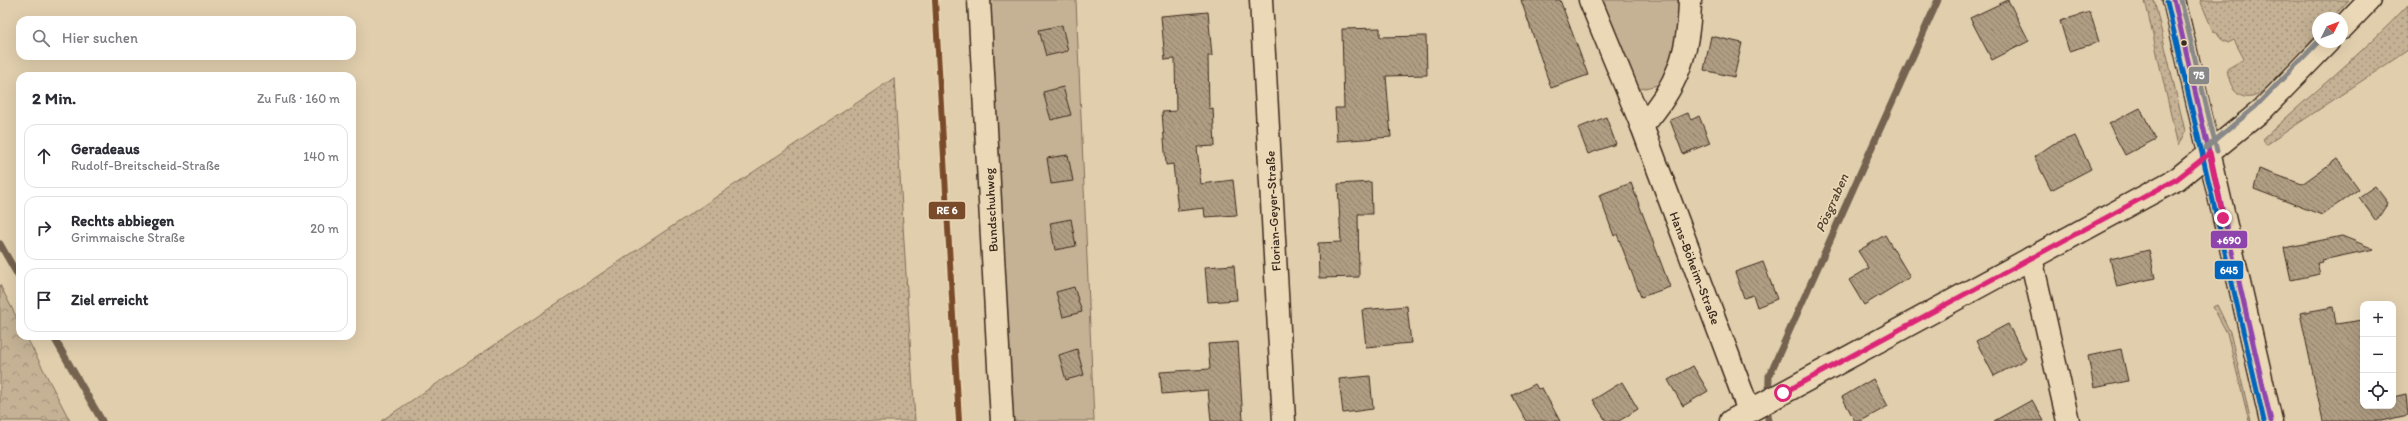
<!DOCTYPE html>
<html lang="de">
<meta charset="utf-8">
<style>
:root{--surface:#fff;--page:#f7f7f7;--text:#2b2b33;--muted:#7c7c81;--line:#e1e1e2}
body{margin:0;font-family:Itim,sans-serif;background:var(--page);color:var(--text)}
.controls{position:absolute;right:12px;bottom:12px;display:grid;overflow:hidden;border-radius:8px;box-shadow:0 4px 16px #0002}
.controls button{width:36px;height:36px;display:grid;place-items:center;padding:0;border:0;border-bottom:1px solid var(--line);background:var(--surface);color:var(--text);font:20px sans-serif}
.compass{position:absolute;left:2312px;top:12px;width:36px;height:36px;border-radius:50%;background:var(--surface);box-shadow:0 4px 16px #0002;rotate:48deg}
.stop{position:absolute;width:12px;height:12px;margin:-9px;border:3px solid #db2777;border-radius:50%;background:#fff}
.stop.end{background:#db2777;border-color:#fff;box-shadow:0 1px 4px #0008}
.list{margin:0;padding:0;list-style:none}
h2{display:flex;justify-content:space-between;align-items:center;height:52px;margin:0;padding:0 16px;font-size:17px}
h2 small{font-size:13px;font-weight:400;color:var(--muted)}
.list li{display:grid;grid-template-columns:26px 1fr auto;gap:12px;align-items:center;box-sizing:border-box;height:64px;margin:0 8px 8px;padding:0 8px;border:1px solid var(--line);border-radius:12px}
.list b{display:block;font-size:15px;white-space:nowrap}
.list p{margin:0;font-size:13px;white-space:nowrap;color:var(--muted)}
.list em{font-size:13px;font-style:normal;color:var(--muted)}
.icon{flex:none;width:22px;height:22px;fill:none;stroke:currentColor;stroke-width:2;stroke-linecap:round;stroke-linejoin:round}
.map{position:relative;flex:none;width:2408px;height:421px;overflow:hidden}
.search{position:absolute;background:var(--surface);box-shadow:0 4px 16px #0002;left:16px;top:16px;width:340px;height:44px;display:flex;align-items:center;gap:10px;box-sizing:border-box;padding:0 14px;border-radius:12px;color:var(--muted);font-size:15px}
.panel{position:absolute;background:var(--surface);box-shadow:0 4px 16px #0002;left:16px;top:72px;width:340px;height:268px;border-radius:12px}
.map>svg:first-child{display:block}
.grass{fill:url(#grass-dots);stroke:#806e5a}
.forest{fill:url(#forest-crowns);stroke:#806e5a}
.park{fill:#c5b295;stroke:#806e5a}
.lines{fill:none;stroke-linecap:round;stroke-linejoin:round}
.stream{stroke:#74624f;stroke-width:7}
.building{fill:url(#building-back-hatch);stroke:#3b2a1e}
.minor-casing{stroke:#3b2a1e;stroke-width:25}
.major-casing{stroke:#3b2a1e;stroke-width:25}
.minor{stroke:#ebd8b6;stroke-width:22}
.major{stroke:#ebd8b6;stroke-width:22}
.bus-1-casing{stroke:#ebd8b6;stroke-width:8}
.bus-2-casing{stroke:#ebd8b6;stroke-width:8}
.bus-3-casing{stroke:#ebd8b6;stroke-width:8}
.bus-1{stroke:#8e44ad;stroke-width:5}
.bus-2{stroke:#0065bd;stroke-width:5}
.bus-3{stroke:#888;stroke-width:5}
.rail-1-casing{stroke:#ebd8b6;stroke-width:9}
.rail-1{stroke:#7a4b2a;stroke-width:6}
.route{stroke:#db2777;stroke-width:5}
.bus-dot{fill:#3b2a1e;stroke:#ebd8b6;stroke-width:1.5}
.labels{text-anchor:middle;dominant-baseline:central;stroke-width:3.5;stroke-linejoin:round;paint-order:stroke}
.street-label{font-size:13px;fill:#3b2a1e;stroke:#ebd8b6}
.water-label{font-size:14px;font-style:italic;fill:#534232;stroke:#ebd8b6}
.line-badge{stroke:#ebd8b6;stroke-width:1.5}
.badge-label{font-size:11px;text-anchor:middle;font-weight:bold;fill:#fff}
</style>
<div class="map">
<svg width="2408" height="421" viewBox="0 0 2408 421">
<defs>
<pattern id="grass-dots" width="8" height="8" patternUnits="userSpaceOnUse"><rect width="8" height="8" fill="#c5b295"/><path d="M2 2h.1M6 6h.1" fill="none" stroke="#a19179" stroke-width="1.8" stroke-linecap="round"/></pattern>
<pattern id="forest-crowns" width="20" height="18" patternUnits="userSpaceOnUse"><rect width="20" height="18" fill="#c5b295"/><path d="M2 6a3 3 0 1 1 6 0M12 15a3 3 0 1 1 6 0" fill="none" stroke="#a19179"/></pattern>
<pattern id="building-back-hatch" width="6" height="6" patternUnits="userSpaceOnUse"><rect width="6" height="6" fill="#b09d83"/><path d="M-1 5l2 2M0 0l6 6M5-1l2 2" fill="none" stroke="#90806b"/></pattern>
</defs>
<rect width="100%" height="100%" fill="#e0cead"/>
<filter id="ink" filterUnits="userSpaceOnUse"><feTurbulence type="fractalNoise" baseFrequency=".025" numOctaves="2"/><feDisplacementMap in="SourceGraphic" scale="8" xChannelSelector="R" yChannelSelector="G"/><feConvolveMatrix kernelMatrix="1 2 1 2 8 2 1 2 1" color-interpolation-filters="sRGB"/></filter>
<g filter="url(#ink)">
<g class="grass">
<path d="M 2145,0 L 2154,0 L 2185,131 L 2178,146 Z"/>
<path d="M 2200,0 L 2349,0 L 2332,18 L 2318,18 L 2318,33 C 2307,46 2265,95 2252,97 C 2234,100 2229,82 2227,69 L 2244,59 L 2234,40 L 2228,43 L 2221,39 L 2217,32 L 2213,31 Z"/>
<path d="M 2408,5 L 2408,50 L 2266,145 L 2263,139 C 2311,94 2363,53 2408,5 Z"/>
<path d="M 894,78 L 915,421 L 381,421 Z"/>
<path d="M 2217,305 L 2230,332 L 2251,421 L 2249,421 L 2227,333 L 2213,307 Z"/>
</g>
<path class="forest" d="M 0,285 L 20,324 L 20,336 L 26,336 L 70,421 L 0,421 Z"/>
<g class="park">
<path d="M 987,0 L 1076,0 L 1094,421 L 1010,421 Z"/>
<path d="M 1598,0 L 1683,0 L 1682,22 L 1666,83 L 1636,90 Z"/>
</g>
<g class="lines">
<g class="stream">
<path d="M 0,244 L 20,279"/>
<path d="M 53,336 L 102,421"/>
<path d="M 1768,421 L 1769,376 L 1938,0"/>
</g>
</g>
<g class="building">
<path d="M 1521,0 L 1560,0 L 1588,75 L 1551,88 Z"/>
<path d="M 2008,0 L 2029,41 L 1992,60 L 1970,18 Z"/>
<path d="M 1208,12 L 1212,56 L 1208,56 L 1209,109 L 1213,108 L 1215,146 L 1197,147 L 1201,184 L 1233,180 L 1237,215 L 1205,217 L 1204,208 L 1178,211 L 1173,164 L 1166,165 L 1162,112 L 1176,111 L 1175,59 L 1165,60 L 1161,16 Z"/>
<path d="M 2090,12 L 2099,42 L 2069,51 L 2060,21 Z"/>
<path d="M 1062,25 L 1068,51 L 1046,56 L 1039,30 Z"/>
<path d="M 1380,28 L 1380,37 L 1426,36 L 1427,75 L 1386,76 L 1391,137 L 1337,141 L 1335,108 L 1344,108 L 1342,29 Z"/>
<path d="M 1711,36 L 1742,43 L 1734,77 L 1704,70 Z"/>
<path d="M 1063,87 L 1071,115 L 1051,120 L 1043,92 Z"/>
<path d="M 2140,108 L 2156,139 L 2125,155 L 2109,124 Z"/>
<path d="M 1688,113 L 1691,120 L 1699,116 L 1710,143 L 1683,154 L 1670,120 Z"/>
<path d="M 1606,117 L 1616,144 L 1588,154 L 1578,128 Z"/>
<path d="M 2075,136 L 2091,169 L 2051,190 L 2034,157 L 2053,144 Z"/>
<path d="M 1068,155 L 1073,181 L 1051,184 L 1047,158 Z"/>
<path d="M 2337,159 L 2359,189 L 2322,215 L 2254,189 L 2259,169 L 2302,184 Z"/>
<path d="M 1371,182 L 1372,214 L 1358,214 L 1359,277 L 1319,278 L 1318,243 L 1341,242 L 1338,184 Z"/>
<path d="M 1631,183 L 1670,287 L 1641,297 L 1617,234 L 1614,236 L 1599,195 Z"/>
<path d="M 2375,186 L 2388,203 L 2376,221 L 2359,197 Z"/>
<path d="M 1071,219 L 1076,246 L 1055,250 L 1050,223 Z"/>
<path d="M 1885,235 L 1910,277 L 1864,305 L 1849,280 L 1869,268 L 1858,251 Z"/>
<path d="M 2342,236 L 2374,249 L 2322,260 L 2323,262 L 2317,263 L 2320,274 L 2291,280 L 2284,248 Z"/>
<path d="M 2149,250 L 2155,278 L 2117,287 L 2110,259 Z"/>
<path d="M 1763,262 L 1777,299 L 1757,307 L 1753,295 L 1744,298 L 1735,272 Z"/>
<path d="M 1234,265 L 1237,300 L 1208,302 L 1205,267 Z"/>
<path d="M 1074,287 L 1082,312 L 1063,317 L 1056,292 Z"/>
<path d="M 1407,306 L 1411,343 L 1366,347 L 1362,310 Z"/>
<path d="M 2333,307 L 2336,324 L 2363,320 L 2363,406 L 2393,406 L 2393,397 L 2406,394 L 2408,415 L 2381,421 L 2323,421 L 2300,313 Z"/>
<path d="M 2008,324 L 2026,359 L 1994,376 L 1976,341 Z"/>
<path d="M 1238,342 L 1243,421 L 1211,421 L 1208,390 L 1162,394 L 1160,372 L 1210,369 L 1208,344 Z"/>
<path d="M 1077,349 L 1084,375 L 1066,380 L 1059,355 Z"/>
<path d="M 2121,349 L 2128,381 L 2094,388 L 2088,356 Z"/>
<path d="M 1693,366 L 1708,391 L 1683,406 L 1668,380 Z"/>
<path d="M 1370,376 L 1373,409 L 1343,413 L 1339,379 Z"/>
<path d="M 1873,379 L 1888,406 L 1861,421 L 1855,421 L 1842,397 Z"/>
<path d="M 1622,382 L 1638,409 L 1619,421 L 1606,421 L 1593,400 Z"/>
<path d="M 1535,384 L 1538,389 L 1542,388 L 1560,421 L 1526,421 L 1512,396 Z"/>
<path d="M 2032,400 L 2044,421 L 1994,421 Z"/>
</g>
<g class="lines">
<defs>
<g id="minor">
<path d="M 979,0 L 1002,421"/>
<path d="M 1261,0 L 1284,421"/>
<path d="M 1590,0 L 1642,126 L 1749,411"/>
<path d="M 2342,28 L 2369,0"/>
<path d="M 1642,126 C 1678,86 1689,53 1690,0"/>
<path d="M 2031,258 L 2068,421"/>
<path d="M 1731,421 L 2177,179 L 2261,111 L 2328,42"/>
</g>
<path id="major" d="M 2174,0 L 2271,421"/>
</defs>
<use href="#minor" class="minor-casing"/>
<use href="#major" class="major-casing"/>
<use href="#minor" class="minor"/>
<use href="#major" class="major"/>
<defs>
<path id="bus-1" d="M 2174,0 L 2271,421"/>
<path id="bus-2" d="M 2167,2 L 2264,421"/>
<g id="bus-3">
<path d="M 2181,0 L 2217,151"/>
<path d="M 2206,148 L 2256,106 L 2318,42"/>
</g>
</defs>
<use href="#bus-1" class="bus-1-casing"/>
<use href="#bus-2" class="bus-2-casing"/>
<use href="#bus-3" class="bus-3-casing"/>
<use href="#bus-1" class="bus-1"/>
<use href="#bus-2" class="bus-2"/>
<use href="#bus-3" class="bus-3"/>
<defs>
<path id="rail-1" d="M 935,0 L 959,421"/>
</defs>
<use href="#rail-1" class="rail-1-casing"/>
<use href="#rail-1" class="rail-1"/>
</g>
</g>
<g class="lines" filter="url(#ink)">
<path class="route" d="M 1783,393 L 2177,179 L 2210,153 L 2223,218"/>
</g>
<circle class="bus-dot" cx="2184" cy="43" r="3.5"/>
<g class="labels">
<g class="street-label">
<text transform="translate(991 210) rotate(-93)">Bundschuhweg</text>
<text transform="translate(1273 211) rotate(-93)">Florian-Geyer-Straße</text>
<text transform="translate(1695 268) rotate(69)">Hans-Böheim-Straße</text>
</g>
<g class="water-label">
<text transform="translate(1832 203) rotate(-66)">Pösgraben</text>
</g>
</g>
<g class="line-badge">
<rect x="2188" y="66" width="22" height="19" rx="4" fill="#888"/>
<rect x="928" y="201" width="38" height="19" rx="4" fill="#7a4b2a"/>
<rect x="2210" y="230" width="38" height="19" rx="4" fill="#8e44ad"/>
<rect x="2214" y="260" width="30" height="20" rx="4" fill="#0065bd"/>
</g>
<g class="badge-label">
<text x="2199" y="79">75</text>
<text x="947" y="214">RE 6</text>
<text x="2229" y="244">+690</text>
<text x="2229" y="274">645</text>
</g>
</svg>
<div class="controls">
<button>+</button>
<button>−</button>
<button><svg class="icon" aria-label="locate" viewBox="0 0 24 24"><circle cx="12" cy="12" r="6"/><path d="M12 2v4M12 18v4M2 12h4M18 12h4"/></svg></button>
</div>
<svg class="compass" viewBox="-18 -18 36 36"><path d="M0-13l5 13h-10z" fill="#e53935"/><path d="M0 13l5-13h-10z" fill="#7c7c81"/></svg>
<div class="stop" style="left:1783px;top:393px"></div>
<div class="stop end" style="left:2223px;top:218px"></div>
<div class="search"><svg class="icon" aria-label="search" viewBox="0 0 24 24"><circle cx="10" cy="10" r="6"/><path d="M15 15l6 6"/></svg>Hier suchen</div>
<section class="panel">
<h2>2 Min.<small>Zu Fuß · 160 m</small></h2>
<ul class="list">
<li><svg class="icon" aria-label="ahead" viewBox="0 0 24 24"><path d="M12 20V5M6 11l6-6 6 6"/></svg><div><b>Geradeaus</b><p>Rudolf-Breitscheid-Straße</p></div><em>140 m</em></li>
<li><svg class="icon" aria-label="right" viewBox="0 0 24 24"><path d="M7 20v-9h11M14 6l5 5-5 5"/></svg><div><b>Rechts abbiegen</b><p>Grimmaische Straße</p></div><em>20 m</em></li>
<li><svg class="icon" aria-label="arrive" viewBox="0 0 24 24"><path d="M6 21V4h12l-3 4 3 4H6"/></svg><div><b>Ziel erreicht</b></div></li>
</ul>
</section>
</div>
